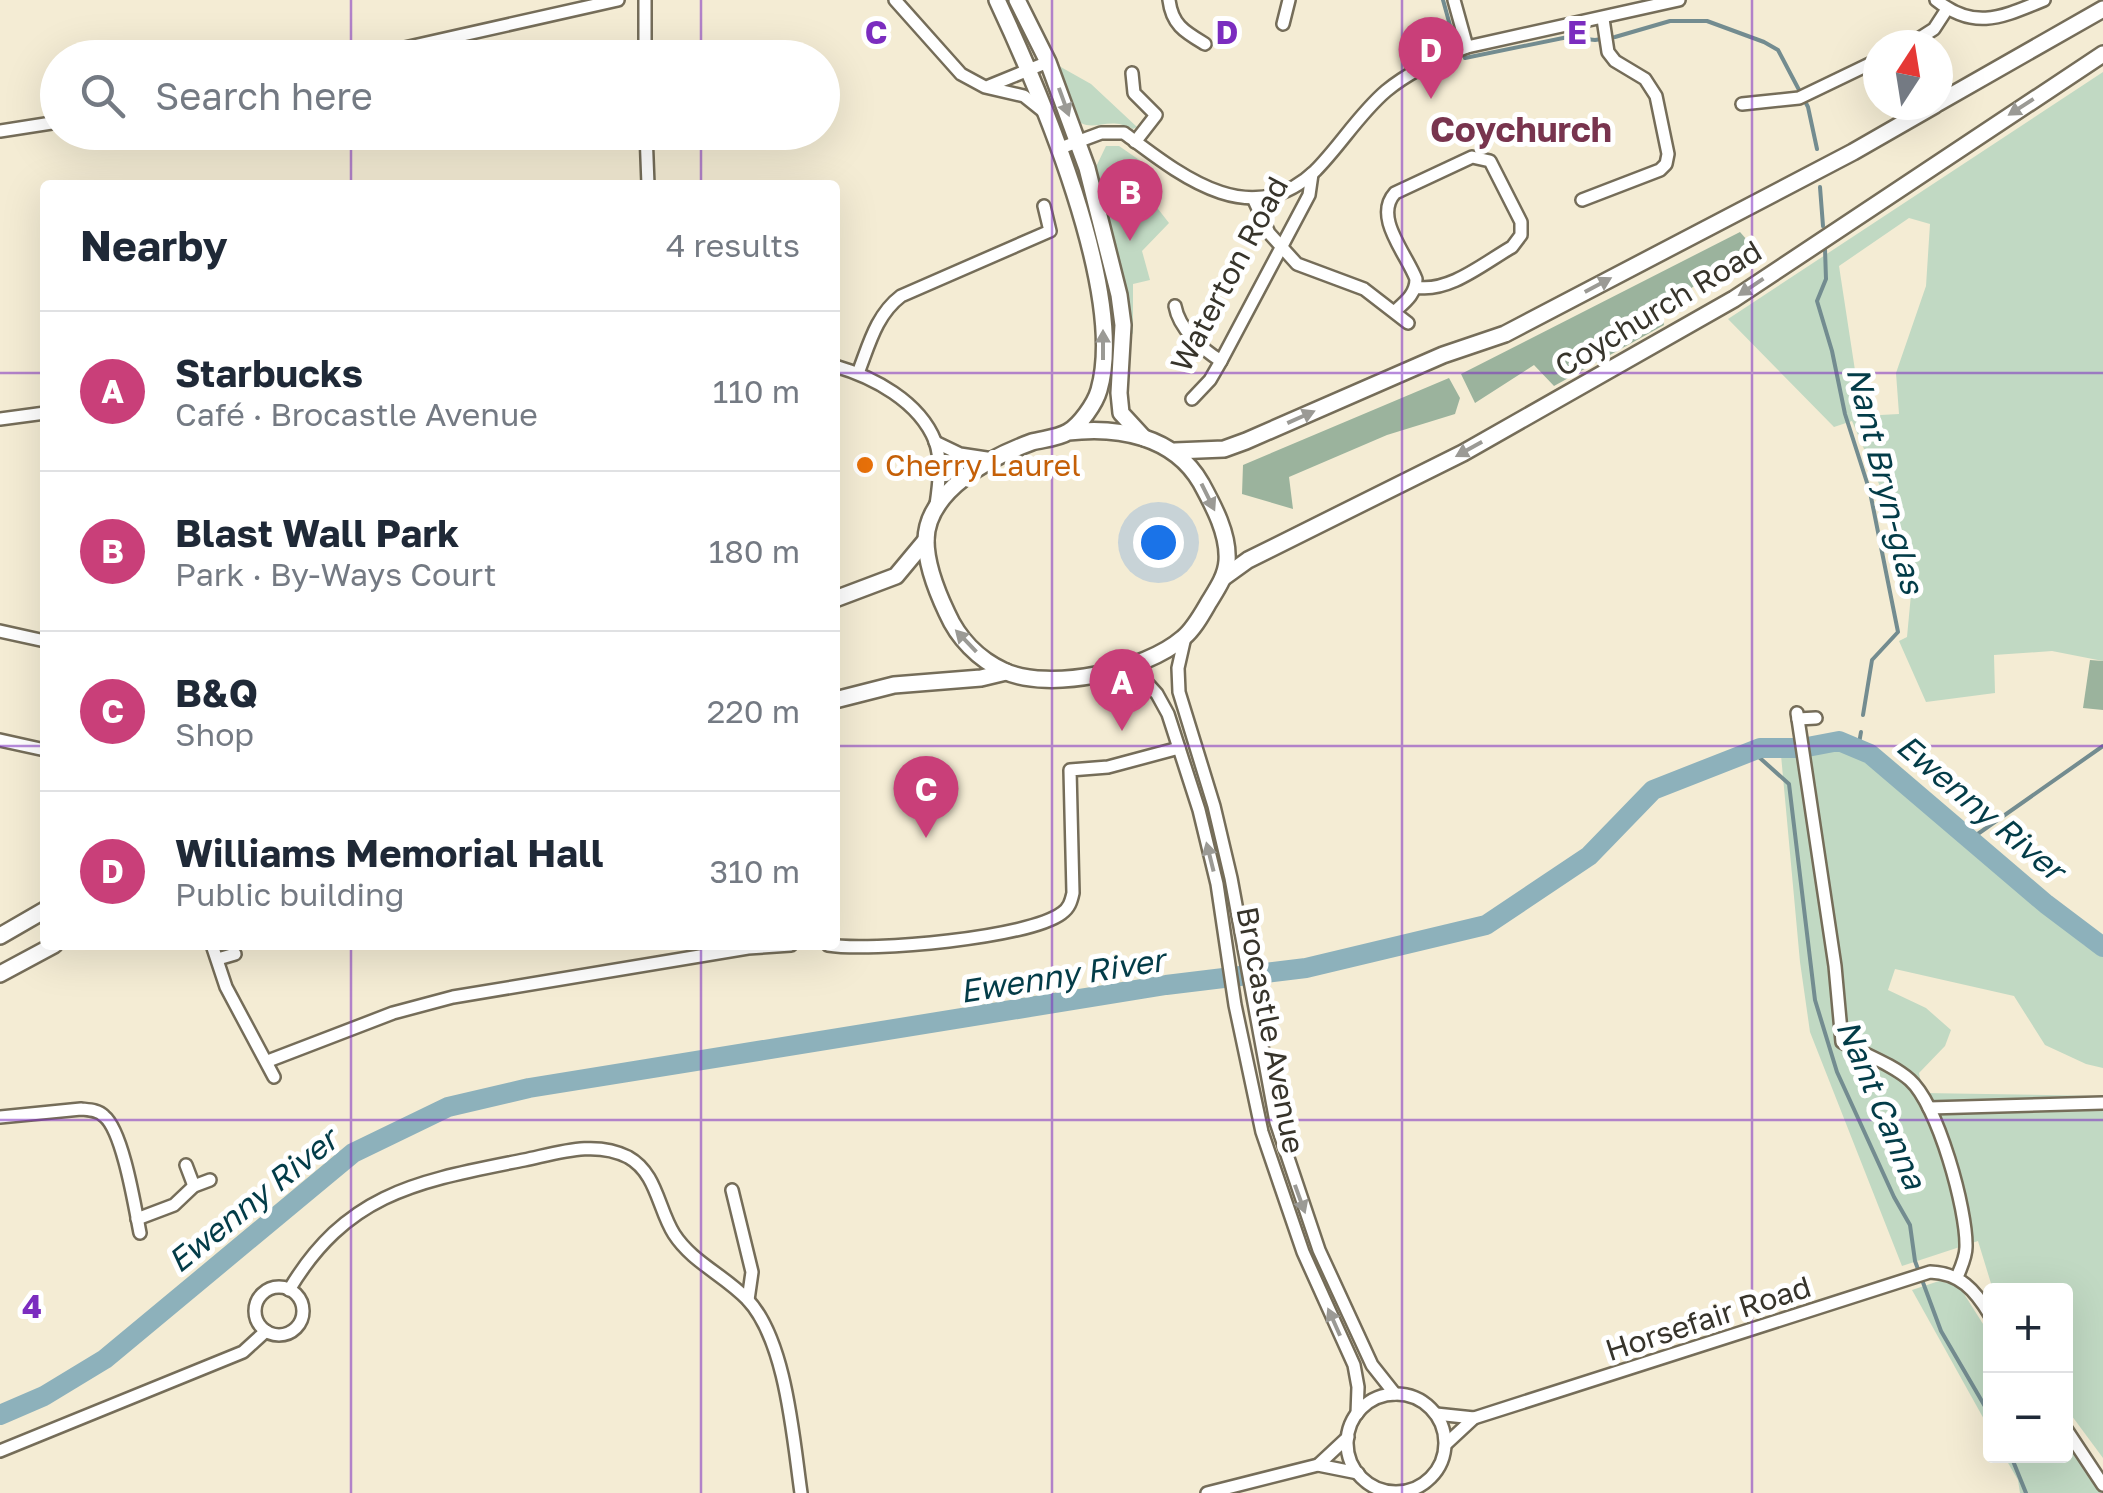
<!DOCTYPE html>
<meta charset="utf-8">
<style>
:root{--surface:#fff;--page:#f6f6f7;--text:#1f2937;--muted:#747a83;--line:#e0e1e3;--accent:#c93f79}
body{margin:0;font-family:"Golos Text",sans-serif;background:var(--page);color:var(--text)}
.controls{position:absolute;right:30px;bottom:30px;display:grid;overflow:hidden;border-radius:10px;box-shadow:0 10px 40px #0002}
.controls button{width:90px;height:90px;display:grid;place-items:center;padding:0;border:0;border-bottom:2px solid var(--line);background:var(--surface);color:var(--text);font:50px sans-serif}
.compass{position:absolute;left:1863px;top:30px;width:90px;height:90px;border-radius:50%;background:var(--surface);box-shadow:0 10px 40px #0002;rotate:12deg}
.you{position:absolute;left:1158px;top:542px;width:35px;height:35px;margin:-25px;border:8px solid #fff;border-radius:50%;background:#1a73e8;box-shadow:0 0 0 15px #1a73e833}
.badge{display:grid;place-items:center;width:65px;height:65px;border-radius:50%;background:var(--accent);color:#fff;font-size:32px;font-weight:700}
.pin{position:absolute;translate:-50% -82px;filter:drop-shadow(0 2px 5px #0008)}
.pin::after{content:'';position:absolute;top:52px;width:35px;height:30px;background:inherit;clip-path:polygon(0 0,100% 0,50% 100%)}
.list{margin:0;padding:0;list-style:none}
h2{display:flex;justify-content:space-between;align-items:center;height:130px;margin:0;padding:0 40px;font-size:42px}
h2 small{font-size:32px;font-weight:400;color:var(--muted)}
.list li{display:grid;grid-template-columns:65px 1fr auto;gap:30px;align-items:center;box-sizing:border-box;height:160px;padding:0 40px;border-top:2px solid var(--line)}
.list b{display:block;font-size:38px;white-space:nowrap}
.list p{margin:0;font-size:32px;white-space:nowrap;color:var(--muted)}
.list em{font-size:32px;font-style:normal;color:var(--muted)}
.icon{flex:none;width:55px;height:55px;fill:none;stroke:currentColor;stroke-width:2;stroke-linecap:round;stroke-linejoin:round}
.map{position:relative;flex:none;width:2103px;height:1493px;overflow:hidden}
.search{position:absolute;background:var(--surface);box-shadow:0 10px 40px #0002;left:40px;top:40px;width:800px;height:110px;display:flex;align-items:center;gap:25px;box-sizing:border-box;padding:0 35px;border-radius:55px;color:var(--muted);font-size:38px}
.panel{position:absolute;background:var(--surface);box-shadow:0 10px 40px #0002;left:40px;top:180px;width:800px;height:770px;border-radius:10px}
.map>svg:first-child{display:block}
.green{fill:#c1d9c3;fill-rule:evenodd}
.forest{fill:#9bb39d}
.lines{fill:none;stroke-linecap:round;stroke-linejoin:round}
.stream{stroke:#738c90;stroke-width:4}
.river{stroke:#8db1bb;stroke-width:20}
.minor-casing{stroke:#756d59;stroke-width:16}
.major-casing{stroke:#756d59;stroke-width:20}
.minor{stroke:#fff;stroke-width:11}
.major{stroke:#fff;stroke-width:15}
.oneway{fill:#9b9a95}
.grid{fill:none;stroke:#7b2cbf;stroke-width:2.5;stroke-opacity:0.55}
.food-dot{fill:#e8710a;stroke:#fff;stroke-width:4}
.labels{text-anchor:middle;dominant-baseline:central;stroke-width:10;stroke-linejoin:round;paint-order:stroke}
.street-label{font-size:30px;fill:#37342b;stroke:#fff}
.food-label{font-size:30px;fill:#c56008;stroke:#fff;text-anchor:start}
.water-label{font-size:32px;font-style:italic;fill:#033c48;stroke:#fff}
.quarter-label{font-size:35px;font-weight:bold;fill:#78344e;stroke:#fff}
.grid-label{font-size:32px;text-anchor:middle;font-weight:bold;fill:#7b2cbf;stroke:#fff;stroke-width:10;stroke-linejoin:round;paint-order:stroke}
</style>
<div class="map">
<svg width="2103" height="1493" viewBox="0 0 2103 1493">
<rect width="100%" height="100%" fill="#f4ecd4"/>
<g class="green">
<path d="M 1059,66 L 1091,84 L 1137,127 L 1133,129 C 1109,116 1097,131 1081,123 Z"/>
<path d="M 2103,72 L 2103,661 L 2052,651 L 1994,655 L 1995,693 L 1926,702 L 1899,641 L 1907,637 L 1913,573 L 1900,533 L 1852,421 L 1834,427 L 1728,319 ZM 1909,218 L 1930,224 L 1926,286 L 1896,373 L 1899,414 L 1862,416 L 1839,266 Z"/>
<path d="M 1106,146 L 1119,146 L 1151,168 L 1144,191 L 1169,223 L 1142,251 L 1150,280 L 1133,284 L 1133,334 L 1123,325 L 1094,171 Z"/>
<path d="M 1846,748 L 1873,763 L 2084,945 L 2103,954 L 2103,1068 L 2086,1064 L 2045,1045 L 2014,996 L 1895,969 L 1888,990 L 1926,1008 L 1951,1030 L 1945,1046 L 1919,1073 L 1923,1093 L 2103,1096 L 2103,1458 L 2066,1408 L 2066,1290 L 1993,1290 L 1978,1241 L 1902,1266 L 1810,1032 L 1800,962 L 1781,755 Z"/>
<path d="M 1939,1281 L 1959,1286 L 1990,1335 L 1990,1430 L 1912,1290 Z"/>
<path d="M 2066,1438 L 2103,1493 L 2020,1493 L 2018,1480 L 2004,1456 L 2066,1456 Z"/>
</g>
<g class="forest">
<path d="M 1740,232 L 1754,248 L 1660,308 L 1664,325 L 1554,386 L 1534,365 L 1475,403 L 1461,374 Z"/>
<path d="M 1449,378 L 1460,398 L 1455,414 L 1387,435 L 1289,477 L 1293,509 L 1242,494 L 1243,465 Z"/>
<path d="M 2090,660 L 2103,661 L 2103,710 L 2083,708 Z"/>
</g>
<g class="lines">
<g class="stream">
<path d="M 1443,0 L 1451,29"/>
<path d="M 1465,58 L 1568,37 L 1595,40 L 1615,37 L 1670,21 L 1707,21 L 1764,42 L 1778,50 L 1808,107 L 1817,149"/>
<path d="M 1820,187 L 1823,226"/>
<path d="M 1825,249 L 1826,279 L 1817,301 L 1832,351 L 1845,414 L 1870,492 L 1898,632 L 1872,660 L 1863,715"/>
<path d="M 1858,749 L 1861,732"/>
<path d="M 1751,750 L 1789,784 L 1815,1000 L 1837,1072 L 1894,1197 L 1910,1225 L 1915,1261 L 1941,1331 L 1990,1415"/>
<path d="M 1972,838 L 2103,746"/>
<path d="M 2011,1456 L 2026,1493"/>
</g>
<path class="river" d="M 0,1415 L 44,1396 L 105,1359 L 353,1153 L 448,1107 L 529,1088 L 1166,985 L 1306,968 L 1486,925 L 1589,856 L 1653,790 L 1760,748 L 1802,748 L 1839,741 L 1870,754 L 2046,904 L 2103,947"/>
<defs>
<g id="minor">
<path d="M 645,0 L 645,58"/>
<path d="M 895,0 L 961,74 L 985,87 L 1024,96 L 1044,112"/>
<path d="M 1169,0 C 1172,25 1185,32 1205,44"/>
<path d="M 1454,0 L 1467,47"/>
<path d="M 1936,0 C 1975,31 2002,17 2044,0"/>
<path d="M 1283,24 L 1289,0"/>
<path d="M 1909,45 L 1934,29 L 1947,9"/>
<path d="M 360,58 L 618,0"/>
<path d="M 1132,73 L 1134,93 L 1156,115 L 1135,142"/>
<path d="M 989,86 L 1048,62"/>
<path d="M 1742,104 L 1799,98 L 1878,60"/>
<path d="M 0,131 L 58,122"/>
<path d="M 646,132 L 648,185"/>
<path d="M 1058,149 L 1101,133 L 1124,133 C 1179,174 1250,233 1315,171 C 1340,146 1359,114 1386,91 C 1410,71 1439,58 1467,47 L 1679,0"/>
<path d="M 1253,198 L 1269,233 L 1297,264 L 1364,289 L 1408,323"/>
<path d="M 1582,200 L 1660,170 L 1666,164 L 1668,154 L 1656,96 L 1645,79 L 1615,61 L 1608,52 L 1603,19"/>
<path d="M 1175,306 C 1179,329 1202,349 1221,361"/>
<path d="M 1395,311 C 1405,302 1416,294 1416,279 C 1406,253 1373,217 1395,193 L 1472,157 L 1490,161 L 1521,222 L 1521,235 L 1512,247 C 1484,263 1449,293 1416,287"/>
<path d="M 835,366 C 873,377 919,401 935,441 C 942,461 939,484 936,505"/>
<path d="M 858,373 C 869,345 876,315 901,296 L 1050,231 L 1044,206"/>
<path d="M 1192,399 L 1210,380 L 1221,361 L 1309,195 L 1312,174"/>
<path d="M 0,419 L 45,413"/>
<path d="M 935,442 L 960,454 L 993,459"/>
<path d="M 0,631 L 45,641"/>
<path d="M 1185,637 L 1178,668 L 1179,692 L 1214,806 L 1231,878 L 1276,1122 L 1319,1250 L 1372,1365 L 1395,1394"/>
<path d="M 1121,669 L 1147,683 L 1157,694 L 1168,714 L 1199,810 L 1217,884 L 1235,1005 L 1262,1132 L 1303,1252 L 1354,1365 L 1358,1387 L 1357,1414"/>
<path d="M 1797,713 L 1798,719 L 1816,718"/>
<path d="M 1798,719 L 1835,966 L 1842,1042 C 1863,1054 1892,1064 1910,1080 C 1938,1105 1967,1210 1966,1247 C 1966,1257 1961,1268 1957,1277"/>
<path d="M 0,740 L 45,750"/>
<path d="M 212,945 L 226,987 L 274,1077"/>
<path d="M 828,945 C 871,952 1029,938 1062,913 C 1069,908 1071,902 1073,893 L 1070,770 L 1108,767 L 1179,748"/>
<path d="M 218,959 L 235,954"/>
<path d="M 268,1061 L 393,1013 L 453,997 L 748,948 L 791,945"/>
<path d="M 1929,1108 L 2103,1103"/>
<path d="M 0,1117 L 81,1109 C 90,1110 98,1110 104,1116 C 123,1131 135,1208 140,1233"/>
<path d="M 186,1165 L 194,1186"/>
<path d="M 732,1190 L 752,1272 L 748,1300"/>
<path d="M 137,1219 L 174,1205 L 194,1186 L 210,1180"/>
<circle cx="279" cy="1311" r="24"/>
<path d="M 289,1290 C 348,1191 420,1181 524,1160 C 558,1153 595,1140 628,1157 C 657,1173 658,1209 674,1234 C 692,1262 724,1275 747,1299 C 786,1340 793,1437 801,1493"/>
<circle cx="1396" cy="1443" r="49"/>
<path d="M 1436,1414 L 1474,1418 L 1930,1272 C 1960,1273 1975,1290 1990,1315"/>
<path d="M 2066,1429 L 2103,1485"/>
<path d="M 1446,1444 L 1474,1418"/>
<path d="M 0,1451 L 243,1352 L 266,1331"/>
<path d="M 1318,1465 L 1348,1437"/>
<path d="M 1207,1493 L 1318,1465 L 1358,1473"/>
</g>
<g id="major">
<path d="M 997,0 C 1039,90 1127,293 1099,390 C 1095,404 1080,425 1068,432 C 1058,438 1043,439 1032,442 C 991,457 927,490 926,540 C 926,564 937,592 947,613 C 958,638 978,659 1004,671 C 1050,692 1145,671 1183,638 C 1194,629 1202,614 1209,602 C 1217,589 1226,576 1227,561 C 1229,534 1213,505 1201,483 C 1174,436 1118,426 1068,432"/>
<path d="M 1017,0 L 1048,62 L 1087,168 L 1119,295 L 1123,325 L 1119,393 L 1121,413 L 1144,438"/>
<path d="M 1938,103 L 2103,9"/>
<path d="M 1175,451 L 1224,449 L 1246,441 L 1443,355 L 1505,334 L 1853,152 L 1935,105"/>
<path d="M 1223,578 L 1248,560 L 1463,453 L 1734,299 L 2103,54"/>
<path d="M 835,599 L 896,576 L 926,540"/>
<path d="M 835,700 L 894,685 L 981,678 L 1006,672"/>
<path d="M 0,936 L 45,910"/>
<path d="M 0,974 L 54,945"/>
</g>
</defs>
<use href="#minor" class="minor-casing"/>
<use href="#major" class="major-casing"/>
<use href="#minor" class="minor"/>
<use href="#major" class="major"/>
</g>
<defs><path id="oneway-solid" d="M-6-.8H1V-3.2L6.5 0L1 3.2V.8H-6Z" transform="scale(2.5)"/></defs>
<g class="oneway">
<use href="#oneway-solid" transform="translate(1064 102) rotate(70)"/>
<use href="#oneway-solid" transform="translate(2021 107) rotate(147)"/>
<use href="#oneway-solid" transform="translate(1598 285) rotate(-28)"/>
<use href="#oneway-solid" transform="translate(1751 287) rotate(146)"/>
<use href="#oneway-solid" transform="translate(1103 345) rotate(-90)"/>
<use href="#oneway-solid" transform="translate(1301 417) rotate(-24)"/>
<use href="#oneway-solid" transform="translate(1469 449) rotate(151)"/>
<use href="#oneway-solid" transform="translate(1208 497) rotate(64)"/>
<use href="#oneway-solid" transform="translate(966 641) rotate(-134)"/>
<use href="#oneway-solid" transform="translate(1210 857) rotate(-104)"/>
<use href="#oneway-solid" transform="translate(1300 1199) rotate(70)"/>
<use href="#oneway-solid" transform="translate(1334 1322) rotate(-114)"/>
</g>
<path class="grid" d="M 351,0 L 351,58M 701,0 L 701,58M 1052,0 L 1052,1493M 1402,0 L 1402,1493M 1752,0 L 1752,1493M 351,132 L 351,185M 701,132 L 701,185M 0,373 L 45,373M 835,373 L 2103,373M 0,746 L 45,746M 835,746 L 2103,746M 351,945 L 351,1493M 701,945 L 701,1493M 0,1120 L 2103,1120"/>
<circle class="food-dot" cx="865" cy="465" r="10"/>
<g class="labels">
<g class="street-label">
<text transform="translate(1229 274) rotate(-62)">Waterton Road</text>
<text transform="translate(1658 308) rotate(-31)">Coychurch Road</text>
<text transform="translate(1271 1030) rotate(79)">Brocastle Avenue</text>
<text transform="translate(1708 1318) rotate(-18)">Horsefair Road</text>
</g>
<g class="food-label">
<text x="885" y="465">Cherry Laurel</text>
</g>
<g class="water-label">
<text transform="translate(1886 480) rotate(76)">Nant Bryn-glas</text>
<text transform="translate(1981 807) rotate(40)">Ewenny River</text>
<text transform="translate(1062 975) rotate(-9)">Ewenny River</text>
<text transform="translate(1882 1104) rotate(67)">Nant Canna</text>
<text transform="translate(252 1200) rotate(-39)">Ewenny River</text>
</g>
<g class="quarter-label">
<text x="1521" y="129">Coychurch</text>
</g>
</g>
<g class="grid-label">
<text x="876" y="44">C</text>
<text x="1227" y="44">D</text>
<text x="1577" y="44">E</text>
<text x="32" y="1318">4</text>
</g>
</svg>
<div class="controls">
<button>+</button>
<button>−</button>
</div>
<svg class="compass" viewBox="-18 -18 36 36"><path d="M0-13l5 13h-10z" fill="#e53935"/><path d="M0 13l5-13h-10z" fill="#747a83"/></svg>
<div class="you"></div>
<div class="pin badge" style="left:1122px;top:731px">A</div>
<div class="pin badge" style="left:1130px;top:241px">B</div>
<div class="pin badge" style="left:926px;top:838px">C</div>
<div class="pin badge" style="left:1431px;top:99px">D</div>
<div class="search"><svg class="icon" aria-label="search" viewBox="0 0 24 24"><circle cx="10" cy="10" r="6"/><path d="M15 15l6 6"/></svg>Search here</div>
<section class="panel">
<h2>Nearby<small>4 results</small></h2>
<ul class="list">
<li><span class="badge">A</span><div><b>Starbucks</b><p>Café · Brocastle Avenue</p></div><em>110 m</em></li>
<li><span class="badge">B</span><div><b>Blast Wall Park</b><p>Park · By-Ways Court</p></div><em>180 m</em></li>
<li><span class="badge">C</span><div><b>B&amp;Q</b><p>Shop</p></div><em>220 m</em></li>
<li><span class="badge">D</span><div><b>Williams Memorial Hall</b><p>Public building</p></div><em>310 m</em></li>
</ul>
</section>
</div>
